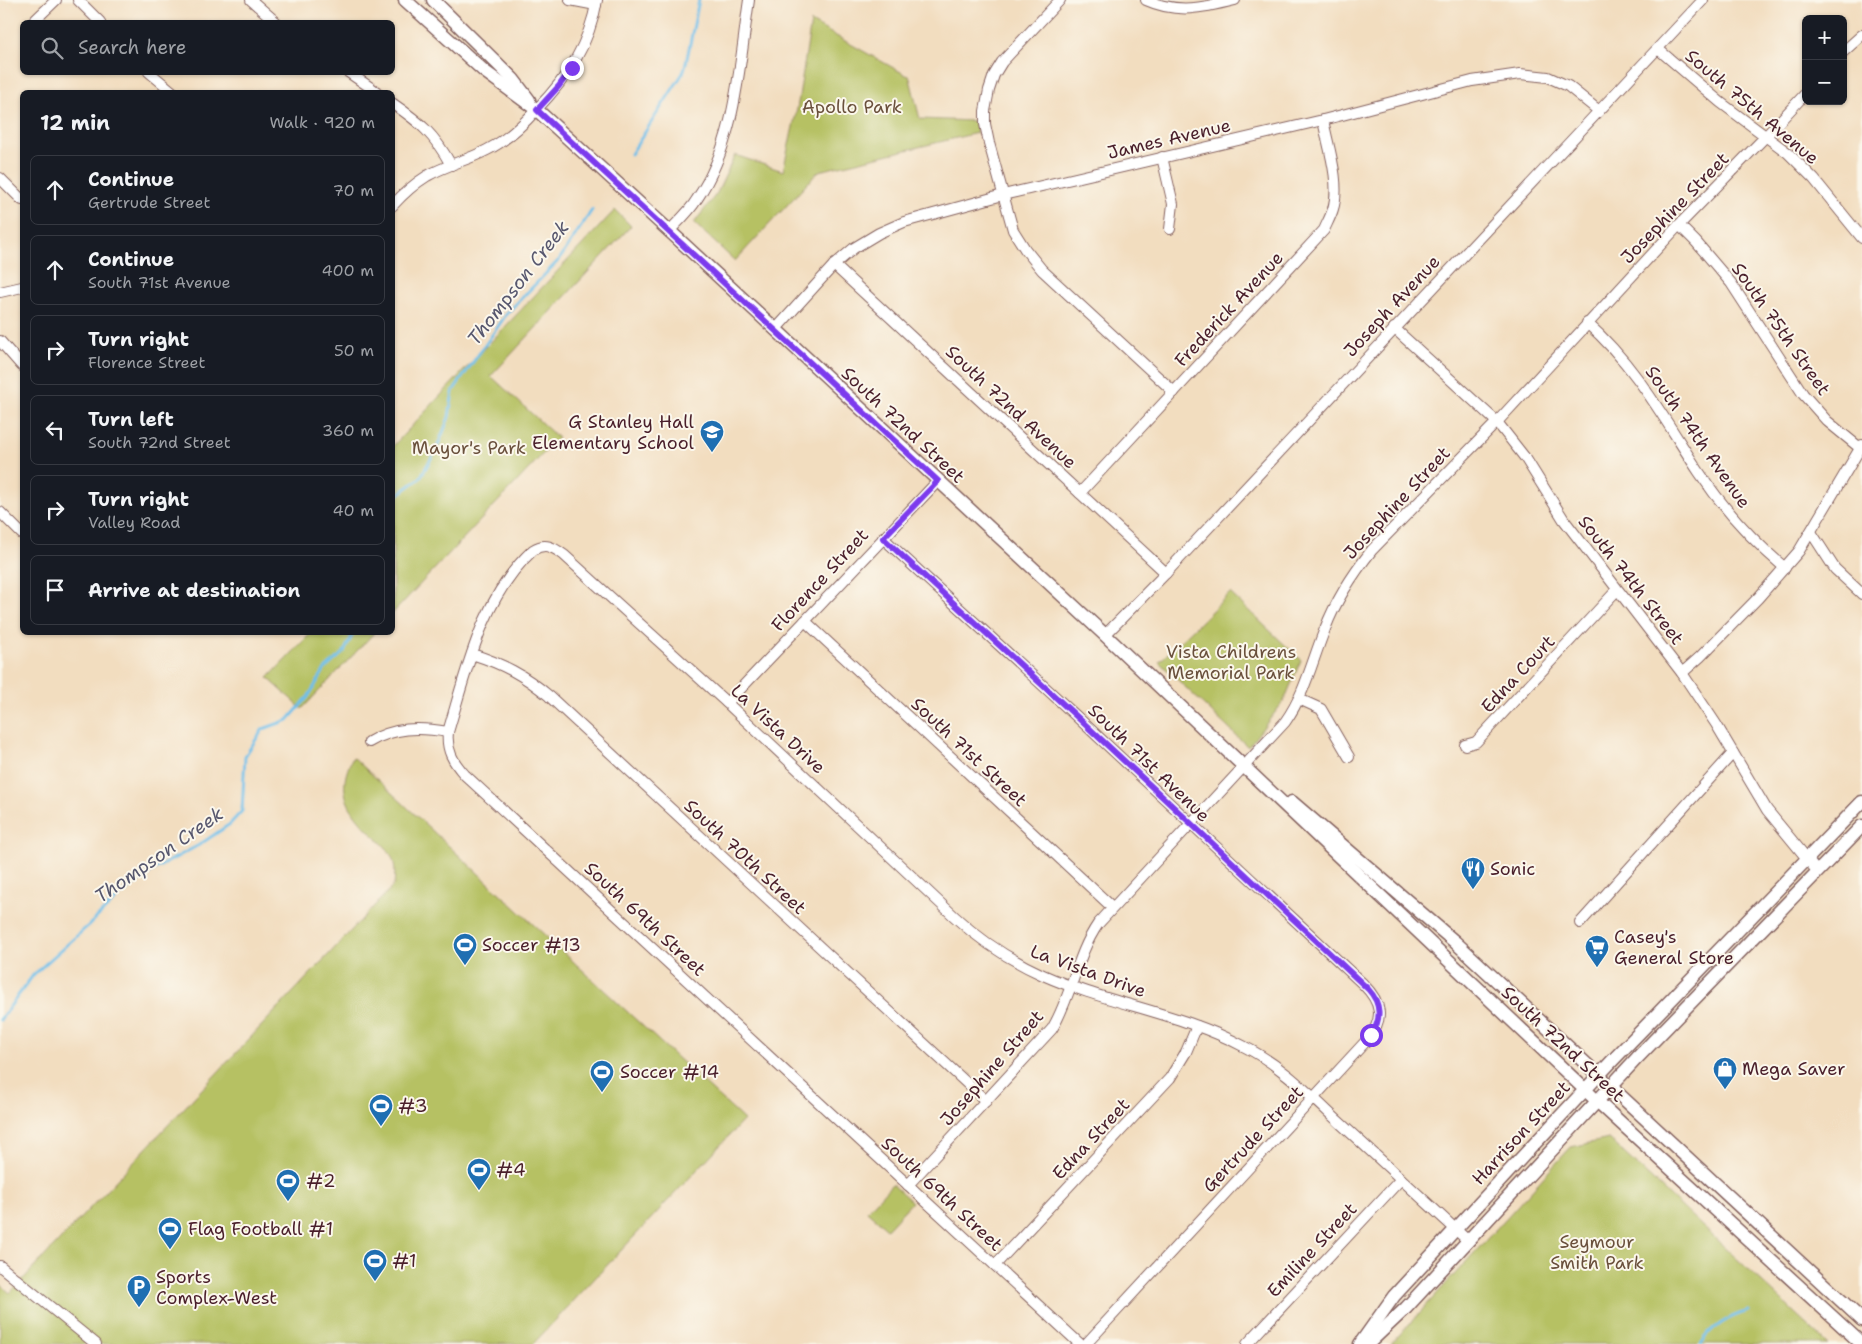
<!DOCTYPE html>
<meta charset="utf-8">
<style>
:root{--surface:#171b24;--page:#242831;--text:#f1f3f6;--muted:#9ea1a6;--line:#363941}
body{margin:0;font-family:"Shantell Sans",sans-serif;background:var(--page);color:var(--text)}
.controls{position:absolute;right:15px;top:15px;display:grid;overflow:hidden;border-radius:8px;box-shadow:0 1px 4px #0004}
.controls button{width:45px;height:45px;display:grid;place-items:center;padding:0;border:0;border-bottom:1px solid var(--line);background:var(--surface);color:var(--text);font:25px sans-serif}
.stop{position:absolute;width:15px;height:15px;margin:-11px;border:4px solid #7c3aed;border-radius:50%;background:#fff}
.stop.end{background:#7c3aed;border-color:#fff;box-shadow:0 1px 5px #0008}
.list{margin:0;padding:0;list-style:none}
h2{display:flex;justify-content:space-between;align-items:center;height:65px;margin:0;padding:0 20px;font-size:21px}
h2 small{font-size:16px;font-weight:400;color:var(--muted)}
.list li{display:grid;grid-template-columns:32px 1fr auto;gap:15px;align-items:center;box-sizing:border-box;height:70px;margin:0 10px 10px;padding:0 10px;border:1px solid var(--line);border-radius:8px}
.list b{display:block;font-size:19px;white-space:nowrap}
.list p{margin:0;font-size:16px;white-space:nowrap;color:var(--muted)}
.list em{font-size:16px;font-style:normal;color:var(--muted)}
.icon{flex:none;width:28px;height:28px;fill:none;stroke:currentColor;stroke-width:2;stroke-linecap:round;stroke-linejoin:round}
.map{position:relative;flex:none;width:1862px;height:1344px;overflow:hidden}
.search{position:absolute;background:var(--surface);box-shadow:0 1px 4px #0004;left:20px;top:20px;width:375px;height:55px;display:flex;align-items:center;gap:12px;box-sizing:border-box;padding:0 18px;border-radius:8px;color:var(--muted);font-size:19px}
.panel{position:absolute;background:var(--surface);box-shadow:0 1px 4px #0004;left:20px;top:90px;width:375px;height:545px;border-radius:8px}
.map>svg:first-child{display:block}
.green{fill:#b6c163;stroke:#807047}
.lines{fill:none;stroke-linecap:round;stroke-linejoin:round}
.stream{stroke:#6fbfea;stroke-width:3}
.minor-casing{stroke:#85625f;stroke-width:12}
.major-casing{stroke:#85625f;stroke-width:15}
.minor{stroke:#fff;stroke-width:10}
.major{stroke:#fff;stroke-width:12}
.route{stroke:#7c3aed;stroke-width:6}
.labels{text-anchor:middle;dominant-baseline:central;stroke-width:4;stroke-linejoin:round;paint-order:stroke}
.park-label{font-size:18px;fill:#6a503c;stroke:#fbf7ec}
.street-label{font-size:18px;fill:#4a1f2b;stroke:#fbf7ec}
.poi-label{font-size:18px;fill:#4a1f2b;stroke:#fbf7ec;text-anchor:start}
.water-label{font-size:19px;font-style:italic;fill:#57576e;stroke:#fbf7ec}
</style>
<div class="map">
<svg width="1862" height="1344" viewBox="0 0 1862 1344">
<rect width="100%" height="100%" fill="#fbf7ec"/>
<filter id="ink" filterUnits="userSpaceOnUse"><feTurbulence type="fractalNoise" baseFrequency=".02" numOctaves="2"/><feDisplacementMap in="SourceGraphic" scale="10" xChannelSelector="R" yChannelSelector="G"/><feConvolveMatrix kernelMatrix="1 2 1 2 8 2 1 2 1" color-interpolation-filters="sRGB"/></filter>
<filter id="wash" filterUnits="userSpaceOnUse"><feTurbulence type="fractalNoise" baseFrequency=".0096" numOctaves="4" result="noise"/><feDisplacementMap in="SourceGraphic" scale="20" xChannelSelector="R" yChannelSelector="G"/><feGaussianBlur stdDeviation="1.12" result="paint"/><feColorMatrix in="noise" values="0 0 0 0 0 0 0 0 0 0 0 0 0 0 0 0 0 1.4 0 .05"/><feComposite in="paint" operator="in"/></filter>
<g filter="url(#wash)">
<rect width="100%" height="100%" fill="#f2ddbf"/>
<g class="green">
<path d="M 811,22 L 908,76 L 909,75 L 920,119 L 975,121 L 977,133 L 819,171 L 735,261 L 694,223 L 717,193 L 735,155 L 783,171 L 797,109 Z"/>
<path d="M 615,210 L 631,226 L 491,376 L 558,438 L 393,613 L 393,446 Z"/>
<path d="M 1230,593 L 1301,660 L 1284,701 L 1248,747 L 1159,662 Z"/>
<path d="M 311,633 L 374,633 L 302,709 L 268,678 Z"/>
<path d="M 353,757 L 744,1120 L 533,1344 L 0,1344 L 0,1284 L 10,1293 L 394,885 C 395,875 396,864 391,855 C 387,847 379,841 373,835 C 348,810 335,792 353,757 Z"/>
<path d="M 1609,1139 L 1828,1344 L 1391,1344 L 1571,1147 Z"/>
<path d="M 892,1184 L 912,1202 L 887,1229 L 867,1211 Z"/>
</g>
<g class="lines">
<g class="stream">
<path d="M 631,154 L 683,73 L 686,63 L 699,0"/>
<path d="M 392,499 L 420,478 L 437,448 L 449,417 L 453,391 L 508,312 L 559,260 L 592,210"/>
<path d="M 0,1020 L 34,974 L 88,926 L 119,896 L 153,870 L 199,845 L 230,824 L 242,811 L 245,756 L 263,729 L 288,720 L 308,697 L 325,669 L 344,652 L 354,632"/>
<path d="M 1701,1344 C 1712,1327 1730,1316 1749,1311"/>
</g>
</g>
</g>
<g filter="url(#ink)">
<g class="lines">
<defs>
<g id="minor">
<path d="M 78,0 L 100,22"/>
<path d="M 251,0 L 276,22"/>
<path d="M 570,0 L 596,5"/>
<path d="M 1060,0 L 1002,62 L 994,75 L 989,90 L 985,111 L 985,124 L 989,143 L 1013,230 L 1025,249 L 1042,270 L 1174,392"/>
<path d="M 1146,0 C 1177,14 1203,8 1235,0"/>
<path d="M 33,22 L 56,0"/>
<path d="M 1658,49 L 1720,102 L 1788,153 L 1814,179 L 1862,238"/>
<path d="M 1843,52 L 1862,35"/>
<path d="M 149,72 L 173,92"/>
<path d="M 348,72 L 377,92"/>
<path d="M 392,103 C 421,123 434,134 451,165"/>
<path d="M 1162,157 L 1173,204 L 1170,229"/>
<path d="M 0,178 L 22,200"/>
<path d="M 392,206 C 403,194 414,184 427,176 C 446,165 468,160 487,150 C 507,140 522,126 537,109 C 568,77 589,45 597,0"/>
<path d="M 1679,225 L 1696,242 L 1731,283 L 1803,394 L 1827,421 L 1860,448"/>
<path d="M 669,231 C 679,221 690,211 697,199 C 736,142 739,67 749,0"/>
<path d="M 834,265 L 1166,573"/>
<path d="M 0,292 L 22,287"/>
<path d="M 1587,323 C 1636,366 1664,419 1699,472 C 1723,508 1752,540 1785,568"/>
<path d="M 1394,328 L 1497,422 L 1526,459 L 1564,520 L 1682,673 L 1716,724 L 1767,810 L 1818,872"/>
<path d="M 775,330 L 834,265 L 854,248 L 879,233 L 904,222 L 1003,195 L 1323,120 L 1472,81 L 1520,74 L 1548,77 L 1568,86 L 1599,111"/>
<path d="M 0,341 L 22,366"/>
<path d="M 1080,493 L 1324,230 C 1327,223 1331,216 1333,209 C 1341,183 1328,146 1323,120"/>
<path d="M 0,512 L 22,534"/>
<path d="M 1811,532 L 1835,569 L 1862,594"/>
<path d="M 883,538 L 1075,715 L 1363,984 C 1382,1003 1385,1019 1367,1040 L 1086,1344"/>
<path d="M 805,621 L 1112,907"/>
<path d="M 1105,635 L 1166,573 L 1703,0"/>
<path d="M 472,654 C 503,664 524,675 549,696 L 986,1101"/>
<path d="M 1682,673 L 1700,657 L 1758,598 L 1799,551 L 1862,445"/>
<path d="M 1299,699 L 1321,709 L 1349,757"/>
<path d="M 727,703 L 938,481"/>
<path d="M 369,742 C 394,727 419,727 448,732"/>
<path d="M 1465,745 L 1476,742 L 1617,590"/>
<path d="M 1580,923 L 1733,753"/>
<path d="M 908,1185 L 1052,1029 C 1072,996 1076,956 1098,924 L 1285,722 C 1305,694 1312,661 1325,629 C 1336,600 1353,574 1372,550 L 1497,422 L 1679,225 L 1766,136 L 1806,93"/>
<path d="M 995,1265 L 1170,1078 L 1186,1052 L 1197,1026"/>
<path d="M 0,1266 L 96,1344"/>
<path d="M 1080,1344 L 465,775 C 453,762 446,750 448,732 C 467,669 482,597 533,550 C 545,542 553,547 564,555 L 727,703 L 955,917 C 981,941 1010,960 1043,975 C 1108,1004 1182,1013 1245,1047 C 1281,1065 1310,1095 1339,1122 C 1382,1161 1425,1201 1467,1240"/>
<path d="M 1247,1344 L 1401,1179"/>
</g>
<g id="major">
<path d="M 405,0 L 484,71 L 537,110 L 677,238 L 1105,635 L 1597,1101 L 1862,1344"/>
<path d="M 433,0 L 513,79 L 529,100"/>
<path d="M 1292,802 L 1455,942 L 1862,1320"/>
<path d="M 1360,1344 L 1394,1296 L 1525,1154 L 1612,1061 L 1862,802"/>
<path d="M 1368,1344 L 1406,1308 L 1637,1058 L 1862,826"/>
</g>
</defs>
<use href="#minor" class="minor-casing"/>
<use href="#major" class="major-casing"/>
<use href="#minor" class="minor"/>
<use href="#major" class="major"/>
</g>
</g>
<g class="lines" filter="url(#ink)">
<path class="route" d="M 572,68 L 559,86 L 537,110 L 938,481 L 883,538 L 1075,715 L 1368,989 C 1381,1003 1382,1019 1371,1035"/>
</g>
<defs>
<symbol id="school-pin" viewBox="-11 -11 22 30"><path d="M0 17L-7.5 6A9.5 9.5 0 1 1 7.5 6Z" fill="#1f6fb2" stroke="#fbf7ec"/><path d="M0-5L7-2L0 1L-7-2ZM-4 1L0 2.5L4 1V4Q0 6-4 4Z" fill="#fff"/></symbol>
<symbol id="restaurant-pin" viewBox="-11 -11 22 30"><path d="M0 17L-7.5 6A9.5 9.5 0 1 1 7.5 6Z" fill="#1f6fb2" stroke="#fbf7ec"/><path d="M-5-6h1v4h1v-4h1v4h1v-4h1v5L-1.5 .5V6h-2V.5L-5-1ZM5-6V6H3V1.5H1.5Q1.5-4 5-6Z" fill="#fff"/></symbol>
<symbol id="stadium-pin" viewBox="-11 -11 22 30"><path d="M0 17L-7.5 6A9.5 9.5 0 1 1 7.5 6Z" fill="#1f6fb2" stroke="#fbf7ec"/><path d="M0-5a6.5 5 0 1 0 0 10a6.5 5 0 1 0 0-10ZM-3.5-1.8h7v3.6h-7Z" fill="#fff"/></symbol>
<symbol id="supermarket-pin" viewBox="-11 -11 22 30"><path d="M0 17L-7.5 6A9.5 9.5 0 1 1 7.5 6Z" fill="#1f6fb2" stroke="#fbf7ec"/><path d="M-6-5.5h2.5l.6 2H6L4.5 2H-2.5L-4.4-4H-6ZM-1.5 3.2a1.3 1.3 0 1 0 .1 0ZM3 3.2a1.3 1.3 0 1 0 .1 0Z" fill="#fff"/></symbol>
<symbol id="shop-pin" viewBox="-11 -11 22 30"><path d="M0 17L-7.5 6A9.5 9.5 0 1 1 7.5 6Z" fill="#1f6fb2" stroke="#fbf7ec"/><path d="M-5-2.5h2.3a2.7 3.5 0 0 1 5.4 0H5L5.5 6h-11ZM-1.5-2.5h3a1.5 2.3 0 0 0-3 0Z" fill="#fff"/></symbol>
<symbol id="parking-pin" viewBox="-11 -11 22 30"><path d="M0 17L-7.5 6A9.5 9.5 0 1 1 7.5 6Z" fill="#1f6fb2" stroke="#fbf7ec"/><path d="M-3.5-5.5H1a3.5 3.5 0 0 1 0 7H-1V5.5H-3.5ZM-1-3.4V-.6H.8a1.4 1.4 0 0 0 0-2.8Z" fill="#fff"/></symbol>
</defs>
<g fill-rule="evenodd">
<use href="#school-pin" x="698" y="418" width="28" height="38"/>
<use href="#restaurant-pin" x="1459" y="855" width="28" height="38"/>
<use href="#stadium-pin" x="451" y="931" width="28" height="38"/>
<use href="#supermarket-pin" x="1583" y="933" width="28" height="38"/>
<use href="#shop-pin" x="1711" y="1055" width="28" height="38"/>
<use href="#stadium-pin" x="588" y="1058" width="28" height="38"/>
<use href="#stadium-pin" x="367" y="1092" width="28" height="38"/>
<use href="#stadium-pin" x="465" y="1156" width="28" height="38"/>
<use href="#stadium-pin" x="274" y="1167" width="28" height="38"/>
<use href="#stadium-pin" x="156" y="1215" width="28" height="38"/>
<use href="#stadium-pin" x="361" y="1247" width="28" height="38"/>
<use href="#parking-pin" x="125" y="1273" width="28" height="38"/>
</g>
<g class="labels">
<g class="park-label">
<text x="852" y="107">Apollo Park</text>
<text x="469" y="448">Mayor's Park</text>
<text x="1231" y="652">Vista Childrens<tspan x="1231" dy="21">Memorial Park</tspan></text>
<text x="1597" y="1242">Seymour<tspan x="1597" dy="21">Smith Park</tspan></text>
</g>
<g class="street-label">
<text transform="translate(1752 107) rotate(40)">South 75th Avenue</text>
<text transform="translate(1169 139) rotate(-13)">James Avenue</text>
<text transform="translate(1675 208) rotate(-46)">Josephine Street</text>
<text transform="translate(1392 306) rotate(-47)">Joseph Avenue</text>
<text transform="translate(1229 309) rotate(-47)">Frederick Avenue</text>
<text transform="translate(1781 329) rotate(55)">South 75th Street</text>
<text transform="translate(1011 407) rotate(43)">South 72nd Avenue</text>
<text transform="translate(903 425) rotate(43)">South 72nd Street</text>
<text transform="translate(1698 437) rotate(55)">South 74th Avenue</text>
<text transform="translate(1397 503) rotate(-47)">Josephine Street</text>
<text transform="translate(820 580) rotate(-47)">Florence Street</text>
<text transform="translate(1631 580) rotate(52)">South 74th Street</text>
<text transform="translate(1518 674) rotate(-47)">Edna Court</text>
<text transform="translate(778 729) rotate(43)">La Vista Drive</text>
<text transform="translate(969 752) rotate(43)">South 71st Street</text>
<text transform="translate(1149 763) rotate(44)">South 71st Avenue</text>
<text transform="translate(745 857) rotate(43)">South 70th Street</text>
<text transform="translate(645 919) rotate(43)">South 69th Street</text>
<text transform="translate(1088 971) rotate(20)">La Vista Drive</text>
<text transform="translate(1563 1044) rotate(43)">South 72nd Street</text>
<text transform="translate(992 1068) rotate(-49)">Josephine Street</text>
<text transform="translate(1521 1133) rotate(-47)">Harrison Street</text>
<text transform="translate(1091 1139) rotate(-47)">Edna Street</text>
<text transform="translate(1253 1139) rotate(-47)">Gertrude Street</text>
<text transform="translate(942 1194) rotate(43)">South 69th Street</text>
<text transform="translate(1312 1250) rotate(-47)">Emiline Street</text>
</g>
<g class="poi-label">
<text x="694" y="422" text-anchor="end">G Stanley Hall<tspan x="694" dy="21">Elementary School</tspan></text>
<text x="1490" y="869">Sonic</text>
<text x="1614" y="937">Casey's<tspan x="1614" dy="21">General Store</tspan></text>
<text x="482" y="945">Soccer #13</text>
<text x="1742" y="1069">Mega Saver</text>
<text x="620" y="1072">Soccer #14</text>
<text x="398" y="1106">#3</text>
<text x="496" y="1170">#4</text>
<text x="306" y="1181">#2</text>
<text x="188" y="1229">Flag Football #1</text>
<text x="392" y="1261">#1</text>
<text x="156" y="1277">Sports<tspan x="156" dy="21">Complex-West</tspan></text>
</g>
<g class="water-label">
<text transform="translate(518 283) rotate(-52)">Thompson Creek</text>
<text transform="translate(159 855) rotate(-35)">Thompson Creek</text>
</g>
</g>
</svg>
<div class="controls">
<button>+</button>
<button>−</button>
</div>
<div class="stop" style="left:1371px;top:1035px"></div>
<div class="stop end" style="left:572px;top:68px"></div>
<div class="search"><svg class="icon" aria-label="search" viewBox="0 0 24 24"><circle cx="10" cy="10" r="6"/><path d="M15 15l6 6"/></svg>Search here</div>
<section class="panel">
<h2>12 min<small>Walk · 920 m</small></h2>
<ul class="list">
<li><svg class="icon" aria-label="ahead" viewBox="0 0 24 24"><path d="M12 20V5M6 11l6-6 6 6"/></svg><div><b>Continue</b><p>Gertrude Street</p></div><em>70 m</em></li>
<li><svg class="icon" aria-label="ahead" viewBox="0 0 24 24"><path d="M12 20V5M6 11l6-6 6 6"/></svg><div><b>Continue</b><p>South 71st Avenue</p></div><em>400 m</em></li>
<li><svg class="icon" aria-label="right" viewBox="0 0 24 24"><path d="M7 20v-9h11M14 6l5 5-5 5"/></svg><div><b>Turn right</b><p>Florence Street</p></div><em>50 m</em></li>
<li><svg class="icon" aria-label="left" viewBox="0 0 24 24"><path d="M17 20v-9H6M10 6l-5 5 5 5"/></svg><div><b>Turn left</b><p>South 72nd Street</p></div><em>360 m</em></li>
<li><svg class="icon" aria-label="right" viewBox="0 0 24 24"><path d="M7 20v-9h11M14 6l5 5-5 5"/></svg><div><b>Turn right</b><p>Valley Road</p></div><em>40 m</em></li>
<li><svg class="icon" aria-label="arrive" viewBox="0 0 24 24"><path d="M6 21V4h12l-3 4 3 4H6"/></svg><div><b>Arrive at destination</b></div></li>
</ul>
</section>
</div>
